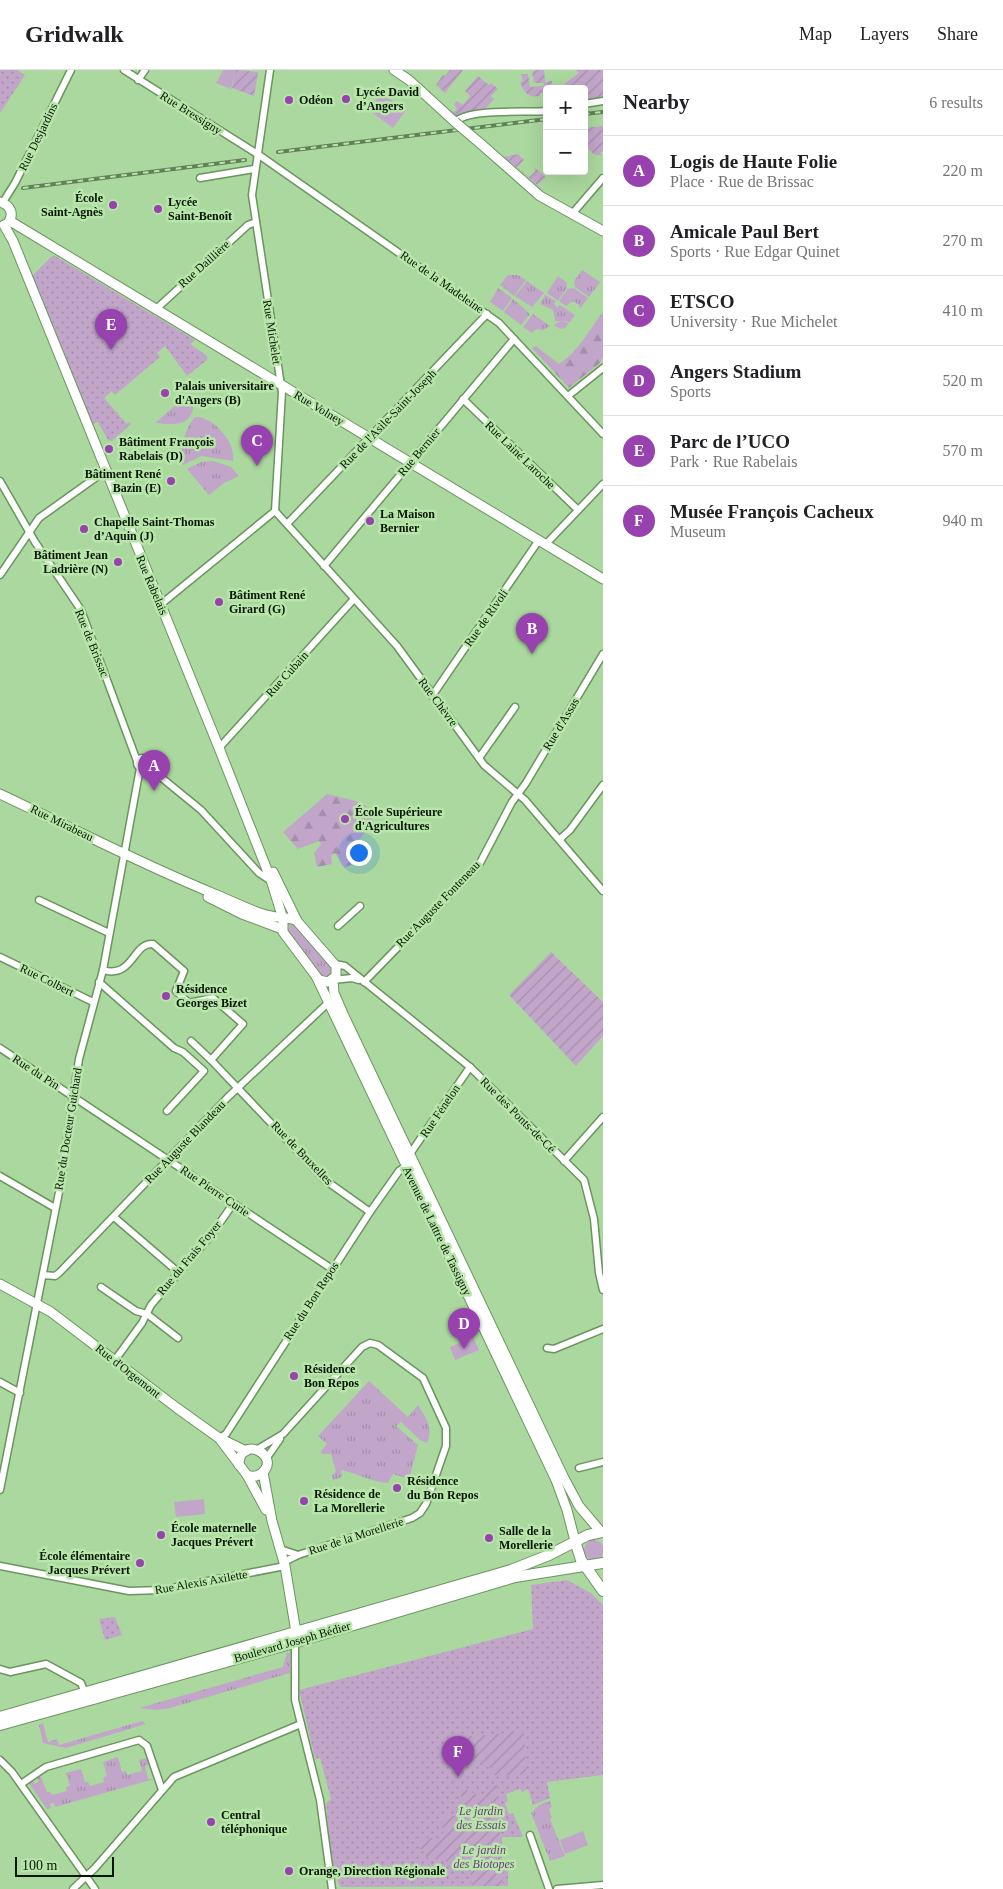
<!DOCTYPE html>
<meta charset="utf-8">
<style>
:root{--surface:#fff;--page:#f2f2f2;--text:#202124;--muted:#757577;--line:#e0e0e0;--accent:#9842af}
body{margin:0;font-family:Georgia,serif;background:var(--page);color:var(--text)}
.controls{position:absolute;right:15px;top:15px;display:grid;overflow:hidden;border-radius:5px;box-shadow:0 5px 20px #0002}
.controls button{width:45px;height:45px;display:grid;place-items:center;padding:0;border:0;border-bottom:1px solid var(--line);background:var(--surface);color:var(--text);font:25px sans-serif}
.scale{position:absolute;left:15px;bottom:12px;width:99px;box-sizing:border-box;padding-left:5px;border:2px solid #061603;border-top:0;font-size:14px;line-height:18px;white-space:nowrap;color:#061603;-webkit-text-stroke:4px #b8e5aa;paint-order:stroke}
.you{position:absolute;left:358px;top:782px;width:18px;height:18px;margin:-12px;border:4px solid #fff;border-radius:50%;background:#1a73e8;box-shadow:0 0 0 8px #1a73e833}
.badge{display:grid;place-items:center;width:32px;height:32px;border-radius:50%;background:var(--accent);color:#fff;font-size:16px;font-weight:700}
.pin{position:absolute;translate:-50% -41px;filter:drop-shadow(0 1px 2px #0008)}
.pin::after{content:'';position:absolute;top:26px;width:18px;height:15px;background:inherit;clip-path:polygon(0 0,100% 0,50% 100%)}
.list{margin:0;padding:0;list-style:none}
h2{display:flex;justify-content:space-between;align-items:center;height:65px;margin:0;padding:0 20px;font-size:21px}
h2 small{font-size:16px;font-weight:400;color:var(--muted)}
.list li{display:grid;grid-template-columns:32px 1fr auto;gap:15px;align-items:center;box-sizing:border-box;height:70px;padding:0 20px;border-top:1px solid var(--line)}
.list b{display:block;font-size:19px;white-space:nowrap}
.list p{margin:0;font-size:16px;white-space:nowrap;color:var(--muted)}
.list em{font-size:16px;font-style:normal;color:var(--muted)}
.map{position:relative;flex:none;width:603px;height:1819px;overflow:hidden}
header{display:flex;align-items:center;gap:30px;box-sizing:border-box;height:70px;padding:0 25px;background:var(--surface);border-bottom:1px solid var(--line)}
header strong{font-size:24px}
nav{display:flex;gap:28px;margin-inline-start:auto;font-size:18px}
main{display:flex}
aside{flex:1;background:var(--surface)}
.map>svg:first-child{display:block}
.grass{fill:url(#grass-tufts)}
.forest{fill:url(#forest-firs)}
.park{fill:url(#park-dots)}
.garden{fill:url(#garden-furrows)}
.pitch{fill:#c2a6ca}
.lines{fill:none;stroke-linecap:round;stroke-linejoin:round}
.street-casing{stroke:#6a955e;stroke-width:9}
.secondary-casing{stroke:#6a955e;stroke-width:11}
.primary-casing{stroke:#6a955e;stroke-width:12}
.street{stroke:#fff;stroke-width:6}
.secondary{stroke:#fff;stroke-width:9}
.primary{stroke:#fff;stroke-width:10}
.rail-casing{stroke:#618158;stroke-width:4}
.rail{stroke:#b8e5aa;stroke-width:2;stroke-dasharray:5.5;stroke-linecap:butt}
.secondary-bridge-casing{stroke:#6a955e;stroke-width:11;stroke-linecap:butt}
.secondary-bridge{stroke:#fff;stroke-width:9}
.poi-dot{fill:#9842af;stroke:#b8e5aa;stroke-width:2}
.labels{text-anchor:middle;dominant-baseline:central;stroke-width:5;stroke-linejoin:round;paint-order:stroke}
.poi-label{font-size:12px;font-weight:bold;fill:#061603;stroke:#b8e5aa;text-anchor:start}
.street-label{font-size:12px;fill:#061603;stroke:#b8e5aa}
.park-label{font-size:12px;font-style:italic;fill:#6e3e7c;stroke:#b8e5aa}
</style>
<header>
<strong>Gridwalk</strong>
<nav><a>Map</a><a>Layers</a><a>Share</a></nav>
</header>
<main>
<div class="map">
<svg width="603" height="1819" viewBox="0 0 603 1819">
<defs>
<pattern id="grass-tufts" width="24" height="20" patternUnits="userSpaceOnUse" patternTransform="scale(1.25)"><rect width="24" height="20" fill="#c2a6ca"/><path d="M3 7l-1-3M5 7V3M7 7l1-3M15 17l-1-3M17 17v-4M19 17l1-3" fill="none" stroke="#a58eac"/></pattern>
<pattern id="forest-firs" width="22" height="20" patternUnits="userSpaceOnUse" patternTransform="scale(1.25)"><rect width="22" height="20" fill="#c2a6ca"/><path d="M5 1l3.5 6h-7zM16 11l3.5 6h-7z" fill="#a58eac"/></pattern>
<pattern id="park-dots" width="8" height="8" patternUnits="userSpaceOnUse" patternTransform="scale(1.25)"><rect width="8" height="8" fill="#c2a6ca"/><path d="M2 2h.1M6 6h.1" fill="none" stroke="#a58eac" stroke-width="1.8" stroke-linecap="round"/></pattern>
<pattern id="garden-furrows" width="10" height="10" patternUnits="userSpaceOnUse" patternTransform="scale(1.25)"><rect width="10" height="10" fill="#c2a6ca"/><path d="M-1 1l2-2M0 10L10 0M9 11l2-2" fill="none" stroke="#a58eac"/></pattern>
</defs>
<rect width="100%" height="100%" fill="#abd89e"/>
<g class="grass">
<path d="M 582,200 L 600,212 L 589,227 L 575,217 L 574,211 Z"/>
<path d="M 508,205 L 518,205 L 526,210 L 514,226 L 500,215 Z"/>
<path d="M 558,206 L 566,212 L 567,218 L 558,231 L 547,223 Z"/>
<path d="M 527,211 L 544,223 L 532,237 L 515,226 Z"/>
<path d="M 498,218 L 512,228 L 503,241 L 490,232 Z"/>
<path d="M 574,218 L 588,228 L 580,239 L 579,235 L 573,231 L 566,236 L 559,231 L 568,219 Z"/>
<path d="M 545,225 L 556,231 L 554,234 L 557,237 L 560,235 L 575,245 L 570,252 L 560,251 L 569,253 L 565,258 L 560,259 L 554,255 L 560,251 L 555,251 L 553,240 L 540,234 Z"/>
<path d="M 513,229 L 530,244 L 521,255 L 504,242 Z"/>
<path d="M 533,244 L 550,256 L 543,260 L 536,259 L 532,263 L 523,257 Z"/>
<path d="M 191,322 C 194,327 194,333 193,339 C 189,358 169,354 155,353 Z"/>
<path d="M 195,347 C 213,345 237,374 233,391 L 201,386 L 183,395 L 175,385 C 185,374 184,359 195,347 Z"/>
<path d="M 213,391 L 231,397 L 239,406 L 224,413 L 209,425 L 187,399 L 201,392 Z"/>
<path d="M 290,854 L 295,856 L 332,897 L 333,904 L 328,908 L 320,906 L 288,860 Z"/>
<path d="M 369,1311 L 408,1347 L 418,1335 C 426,1348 434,1358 427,1373 L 420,1370 L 401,1352 L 396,1356 L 418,1375 L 409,1409 L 393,1404 L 388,1413 C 371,1412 357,1403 341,1400 L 342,1407 L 333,1410 L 332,1405 L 336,1402 L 331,1384 L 322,1384 L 321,1381 L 327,1374 L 318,1366 Z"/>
<circle cx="594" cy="1480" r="10"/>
<path d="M 287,1582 L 290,1584 L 290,1603 L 170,1638 L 156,1640 L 139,1638 L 283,1597 Z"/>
<path d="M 142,1651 L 146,1654 L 66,1678 L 43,1673 L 39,1655 L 43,1653 L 48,1672 L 57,1669 L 59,1675 Z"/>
<path d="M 118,1687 L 122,1702 L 126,1701 L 127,1705 L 142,1701 L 139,1690 L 147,1688 L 149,1695 L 145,1696 L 148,1709 L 154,1709 L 55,1737 L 54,1733 L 50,1734 L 51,1738 L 47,1739 L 28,1712 L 32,1710 L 35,1714 L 39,1711 L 36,1707 L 41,1707 L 47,1722 L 50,1722 L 52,1725 L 67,1721 L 66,1717 L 70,1716 L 66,1703 L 81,1699 L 85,1712 L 88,1712 L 90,1716 L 104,1712 L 103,1708 L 107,1706 L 103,1692 Z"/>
<path d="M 550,1731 L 552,1737 L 549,1739 L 552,1748 L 550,1749 L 565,1786 L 550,1791 L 531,1743 L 539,1735 Z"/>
</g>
<g class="forest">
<path d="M 603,242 L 603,287 L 600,293 L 569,318 L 532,278 L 536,276 L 559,294 C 579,281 589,260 603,242 Z"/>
<path d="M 327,724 L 356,731 L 368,737 L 373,753 L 353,777 L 356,792 L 345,798 L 335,783 L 331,785 L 332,794 L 317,797 L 314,783 L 321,774 L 319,771 L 298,779 L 283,762 Z"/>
</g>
<g class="park">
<path d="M 0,0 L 17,0 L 25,5 L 0,43 Z"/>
<path d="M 52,186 L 55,186 L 195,270 L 190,274 L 207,286 L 207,290 L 187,306 L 165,276 L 157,283 L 160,287 L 115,325 L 112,321 L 104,328 L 127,354 L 129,352 L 131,354 L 112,371 L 108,370 L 98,352 L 93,354 L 32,206 Z"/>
<path d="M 567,1510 L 591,1523 L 603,1535 L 603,1705 L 547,1712 L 550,1728 L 533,1735 L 528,1719 L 522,1722 L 520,1719 L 506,1724 L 508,1731 L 505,1733 L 509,1744 L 513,1743 L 523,1767 L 502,1767 L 502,1793 L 508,1793 L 508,1816 L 341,1817 C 331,1806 328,1750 326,1733 L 331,1729 L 320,1688 L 316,1689 L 314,1684 L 299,1620 L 533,1559 L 531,1515 Z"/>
<path d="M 115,1547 L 122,1565 L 105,1570 L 99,1549 Z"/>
</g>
<g class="garden">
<path d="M 236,0 L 258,2 L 254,26 L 232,18 Z"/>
<path d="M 450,0 L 463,0 L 445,23 L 436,15 L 443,5 L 445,6 Z"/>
<path d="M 537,0 L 544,0 L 545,12 L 552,11 L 553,19 L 547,19 L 547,38 L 544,23 L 540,23 L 540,26 C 528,28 524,23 520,12 L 523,11 L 521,4 L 528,4 L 530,17 L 544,16 L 544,13 L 534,13 L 532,2 Z"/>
<path d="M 576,0 L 603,0 L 603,28 L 584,32 L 584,19 L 565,19 L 565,13 L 579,3 Z"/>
<path d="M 478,6 L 489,15 L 491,13 L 498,19 L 491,26 L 494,29 L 483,41 L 480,39 L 475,43 L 456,46 L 449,40 L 454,42 L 457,39 L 454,35 L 457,31 L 463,35 L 470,26 L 465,21 Z"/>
<path d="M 603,56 L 603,81 L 600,83 L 602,85 L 595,85 L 588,79 L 584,82 L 584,58 Z"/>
<path d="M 518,84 L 524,90 L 517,97 L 529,107 L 535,102 L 535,98 L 546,107 L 537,115 L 547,123 L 504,87 Z"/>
<path d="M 551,882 L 603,932 L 603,966 L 576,996 L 509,925 Z"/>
<path d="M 524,1662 L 526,1704 L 497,1706 L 490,1702 L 490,1695 L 459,1696 L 458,1667 Z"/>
<path d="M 491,1714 L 497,1714 L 503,1816 L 473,1816 L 469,1797 L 424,1786 L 423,1780 L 420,1779 L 421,1768 L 443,1768 L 442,1746 L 462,1746 L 461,1717 L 483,1728 Z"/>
</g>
<g class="pitch">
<path d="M 223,0 L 236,0 L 231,19 L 216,13 Z"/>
<path d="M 381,23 L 406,40 L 393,58 L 369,40 Z"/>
<path d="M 473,1267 L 479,1280 L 455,1290 L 450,1277 Z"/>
<path d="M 204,1429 L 205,1444 L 176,1447 L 174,1432 Z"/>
<path d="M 583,1761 L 588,1775 L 565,1784 L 560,1770 Z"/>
</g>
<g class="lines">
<defs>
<g id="street">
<path d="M 124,0 L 259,85 L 499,253 L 603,364"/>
<path d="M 270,0 L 252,125 L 282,322 L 275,441"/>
<path d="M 138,10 L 145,0"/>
<path d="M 584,34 L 603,31"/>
<path d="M 455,52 C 469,38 526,43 547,41"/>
<path d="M 200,108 L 254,99"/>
<path d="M 3,132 L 15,113 L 71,0"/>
<path d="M 572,144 L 603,108"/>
<path d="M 155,240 L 248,155 L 256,152"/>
<path d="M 568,326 L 603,298"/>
<path d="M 463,329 L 578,440"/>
<path d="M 0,411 L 35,472 L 81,540 L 137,691"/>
<path d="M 275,441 L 397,576 L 484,695 L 525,730 L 603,821"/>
<path d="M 287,454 L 487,244"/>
<path d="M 546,474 L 603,414"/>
<path d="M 324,496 L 514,269"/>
<path d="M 0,505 L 39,448 L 105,401"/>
<path d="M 160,535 L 275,441"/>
<path d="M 432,626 L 539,470"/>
<path d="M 219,678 L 354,529"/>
<path d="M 479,688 L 515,637"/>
<circle cx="142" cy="693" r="5"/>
<path d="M 146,695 L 201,740 L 259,803 L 271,811"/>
<path d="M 560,769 L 570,760 L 603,715"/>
<path d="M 39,830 L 109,863"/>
<path d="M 338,856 L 360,836"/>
<path d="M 0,887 L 93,932"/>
<path d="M 335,894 L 345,896 L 470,997 L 584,1110 L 594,1149 L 599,1203 L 603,1220"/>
<path d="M 103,900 C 133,909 133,872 153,874 L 184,901 L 176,921 L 189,933 L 213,928 L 243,954 L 211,990 L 191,971"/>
<path d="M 333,910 L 352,908 L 359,910"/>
<path d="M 99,912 L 174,978 L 183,982 L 204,1001 L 167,1041"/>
<path d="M 364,912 L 480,793 L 512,732 L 526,713 L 603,584"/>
<path d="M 0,978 L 332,1199"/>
<path d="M 211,990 L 325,1110 L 370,1142"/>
<path d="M 409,1083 L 412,1081 L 470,997"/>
<path d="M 564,1091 L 603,1047"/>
<path d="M 0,1106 L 55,1138"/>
<path d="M 114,1147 L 178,1202"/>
<path d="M 43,1205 L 55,1206 L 59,1203 L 228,1027 L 328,933"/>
<path d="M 101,1217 L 136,1241 L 147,1244 L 178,1268"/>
<path d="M 547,1278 L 554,1279 L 603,1259"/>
<path d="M 115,1290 L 142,1253 L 151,1235 L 212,1164 L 233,1134"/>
<path d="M 0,1312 L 20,1323"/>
<path d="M 219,1368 L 226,1364 L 370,1142 L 399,1101 L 406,1096"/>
<path d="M 256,1380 L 283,1364 L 362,1277 L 370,1273 L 378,1275 L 423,1308 L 446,1358 L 446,1376 L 426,1434 L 420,1443 L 412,1448 L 298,1485 L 284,1492"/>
<path d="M 266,1389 L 280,1369"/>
<path d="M 579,1398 L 603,1392"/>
<path d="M 0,1420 L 59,1122 L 79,989 L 103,900 L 140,698"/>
<path d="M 280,1479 L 298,1485"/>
<path d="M 0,1496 L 129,1521 L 162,1520 L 285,1496"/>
<path d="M 295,1571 L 295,1630 L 320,1730 L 332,1819"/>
<path d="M 0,1599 L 10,1602 L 46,1594 L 81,1613 L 85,1623"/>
<path d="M 0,1690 L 12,1702 L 95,1819"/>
<path d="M 21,1714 L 46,1697 L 139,1670 L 147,1676 L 162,1720"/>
<path d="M 530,1765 L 549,1819"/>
<path d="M 73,1819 L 95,1798 L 174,1707 L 301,1654"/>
<path d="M 557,1819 L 603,1815"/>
</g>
<g id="secondary">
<path d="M 394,0 L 409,10 L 455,52"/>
<path d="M 481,74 L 540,126 L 603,161"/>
<path d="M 0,132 C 11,135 15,145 7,154"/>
<path d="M 10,151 L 603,509"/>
<path d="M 0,724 C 72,758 143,795 217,825 C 232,831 247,839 263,844 C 274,848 285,847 296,850 L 336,896 L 336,906 L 328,912 L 319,910 L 283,862 L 283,849 L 271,810 L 219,678 L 13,171 L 4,155"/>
<path d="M 273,802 L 297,851"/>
<path d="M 208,827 L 242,844 L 282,859"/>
<path d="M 317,908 L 556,1410 L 567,1440 L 575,1471"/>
<path d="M 333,910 L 334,923 L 344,946 L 563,1406 L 579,1436 L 601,1462"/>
<path d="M 0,1214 L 51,1242 L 177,1338 L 219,1368 L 246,1381"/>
<path d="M 219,1368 L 247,1405 L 266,1440"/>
<path d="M 239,1395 C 239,1364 282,1385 262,1403 C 257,1407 252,1407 247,1405"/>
<path d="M 263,1402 L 272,1451 L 285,1496 L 296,1562"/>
</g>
<g id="primary">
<path d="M 575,1471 L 581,1490 L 603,1521"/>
<path d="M 0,1647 L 511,1500 L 549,1485 L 588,1465 L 603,1462"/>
<path d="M 0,1655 L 283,1576 L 515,1507 L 603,1493"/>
</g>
</defs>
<use href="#street" class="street-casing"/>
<use href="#secondary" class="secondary-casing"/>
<use href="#primary" class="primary-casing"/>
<use href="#street" class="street"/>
<use href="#secondary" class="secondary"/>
<use href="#primary" class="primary"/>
<defs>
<g id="rail">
<path d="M 584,44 L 603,42"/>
<path d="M 278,82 L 547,49"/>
<path d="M 23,118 L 245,90"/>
</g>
</defs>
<use href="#rail" class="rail-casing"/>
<use href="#rail" class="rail"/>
<defs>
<path id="secondary-bridge" d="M 455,52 L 481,74"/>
</defs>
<use href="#secondary-bridge" class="secondary-bridge-casing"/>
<use href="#secondary-bridge" class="secondary-bridge"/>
</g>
<g class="poi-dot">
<circle cx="346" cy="29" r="5"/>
<circle cx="289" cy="30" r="5"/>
<circle cx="113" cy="135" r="5"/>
<circle cx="158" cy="139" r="5"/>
<circle cx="165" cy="323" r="5"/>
<circle cx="109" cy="379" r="5"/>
<circle cx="171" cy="411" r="5"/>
<circle cx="370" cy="451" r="5"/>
<circle cx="84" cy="459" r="5"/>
<circle cx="118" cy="492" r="5"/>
<circle cx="219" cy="532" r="5"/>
<circle cx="345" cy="749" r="5"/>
<circle cx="166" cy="926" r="5"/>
<circle cx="294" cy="1306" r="5"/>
<circle cx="397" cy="1418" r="5"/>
<circle cx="304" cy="1431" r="5"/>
<circle cx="161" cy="1465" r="5"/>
<circle cx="489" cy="1468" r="5"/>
<circle cx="140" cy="1493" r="5"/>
<circle cx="211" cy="1752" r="5"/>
<circle cx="289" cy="1801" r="5"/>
</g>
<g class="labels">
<g class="poi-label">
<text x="356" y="22">Lycée David<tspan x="356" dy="14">d’Angers</tspan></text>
<text x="299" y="30">Odéon</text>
<text x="103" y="128" text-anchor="end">École<tspan x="103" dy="14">Saint-Agnès</tspan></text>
<text x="168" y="132">Lycée<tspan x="168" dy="14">Saint-Benoît</tspan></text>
<text x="175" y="316">Palais universitaire<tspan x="175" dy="14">d'Angers (B)</tspan></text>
<text x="119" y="372">Bâtiment François<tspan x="119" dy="14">Rabelais (D)</tspan></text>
<text x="161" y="404" text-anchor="end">Bâtiment René<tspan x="161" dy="14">Bazin (E)</tspan></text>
<text x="380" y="444">La Maison<tspan x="380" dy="14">Bernier</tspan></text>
<text x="94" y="452">Chapelle Saint-Thomas<tspan x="94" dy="14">d’Aquin (J)</tspan></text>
<text x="108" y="485" text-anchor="end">Bâtiment Jean<tspan x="108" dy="14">Ladrière (N)</tspan></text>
<text x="229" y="525">Bâtiment René<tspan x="229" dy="14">Girard (G)</tspan></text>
<text x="355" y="742">École Supérieure<tspan x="355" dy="14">d'Agricultures</tspan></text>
<text x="176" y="919">Résidence<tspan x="176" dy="14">Georges Bizet</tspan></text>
<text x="304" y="1299">Résidence<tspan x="304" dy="14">Bon Repos</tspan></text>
<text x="407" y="1411">Résidence<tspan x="407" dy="14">du Bon Repos</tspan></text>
<text x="314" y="1424">Résidence de<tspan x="314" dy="14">La Morellerie</tspan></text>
<text x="171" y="1458">École maternelle<tspan x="171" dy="14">Jacques Prévert</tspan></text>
<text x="499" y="1461">Salle de la<tspan x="499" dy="14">Morellerie</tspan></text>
<text x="130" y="1486" text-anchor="end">École élémentaire<tspan x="130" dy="14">Jacques Prévert</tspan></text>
<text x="221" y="1745">Central<tspan x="221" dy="14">téléphonique</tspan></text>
<text x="299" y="1801">Orange, Direction Régionale</text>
</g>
<g class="street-label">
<text transform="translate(191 43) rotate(32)">Rue Bressigny</text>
<text transform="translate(38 67) rotate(-64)">Rue Desjardins</text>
<text transform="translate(204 194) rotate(-42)">Rue Daillière</text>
<text transform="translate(442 212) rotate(35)">Rue de la Madeleine</text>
<text transform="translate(272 262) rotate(81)">Rue Michelet</text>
<text transform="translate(319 338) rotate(31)">Rue Volney</text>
<text transform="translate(388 349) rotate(-46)">Rue de l'Asile-Saint-Joseph</text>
<text transform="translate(419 382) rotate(-50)">Rue Bernier</text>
<text transform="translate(520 385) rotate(44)">Rue Lainé Laroche</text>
<text transform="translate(152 515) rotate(67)">Rue Rabelais</text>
<text transform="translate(486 548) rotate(-55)">Rue de Rivoli</text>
<text transform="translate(92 573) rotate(68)">Rue de Brissac</text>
<text transform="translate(287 604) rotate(-48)">Rue Cubain</text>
<text transform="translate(438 632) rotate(53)">Rue Chèvre</text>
<text transform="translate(561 654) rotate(-59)">Rue d'Assas</text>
<text transform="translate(62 753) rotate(26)">Rue Mirabeau</text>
<text transform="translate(438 834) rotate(-46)">Rue Auguste Fonteneau</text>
<text transform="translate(47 910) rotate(26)">Rue Colbert</text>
<text transform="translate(36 1002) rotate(33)">Rue du Pin</text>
<text transform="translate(440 1041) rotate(-56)">Rue Fénelon</text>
<text transform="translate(518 1045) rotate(45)">Rue des Ponts-de-Cé</text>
<text transform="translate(68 1059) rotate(-81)">Rue du Docteur Guichard</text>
<text transform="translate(185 1072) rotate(-46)">Rue Auguste Blandeau</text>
<text transform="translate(302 1083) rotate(46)">Rue de Bruxelles</text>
<text transform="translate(215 1121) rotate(34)">Rue Pierre Curie</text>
<text transform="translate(437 1161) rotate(64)">Avenue de Lattre de Tassigny</text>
<text transform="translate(189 1188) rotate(-50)">Rue du Frais Foyer</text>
<text transform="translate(311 1231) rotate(-57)">Rue du Bon Repos</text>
<text transform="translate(128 1301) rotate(38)">Rue d'Orgemont</text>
<text transform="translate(356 1466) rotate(-18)">Rue de la Morellerie</text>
<text transform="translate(201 1512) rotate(-10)">Rue Alexis Axilette</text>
<text transform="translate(292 1572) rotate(-16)">Boulevard Joseph Bédier</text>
</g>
<g class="park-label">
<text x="481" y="1741">Le jardin<tspan x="481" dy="14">des Essais</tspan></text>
<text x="484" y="1780">Le jardin<tspan x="484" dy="14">des Biotopes</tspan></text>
</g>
</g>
</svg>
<div class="controls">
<button>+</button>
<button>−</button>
</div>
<div class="scale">100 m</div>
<div class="you"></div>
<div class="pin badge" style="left:154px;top:721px">A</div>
<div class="pin badge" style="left:532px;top:584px">B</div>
<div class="pin badge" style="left:257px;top:396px">C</div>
<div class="pin badge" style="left:464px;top:1279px">D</div>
<div class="pin badge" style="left:111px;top:280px">E</div>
<div class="pin badge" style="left:458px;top:1707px">F</div>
</div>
<aside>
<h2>Nearby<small>6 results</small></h2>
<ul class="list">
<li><span class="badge">A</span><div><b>Logis de Haute Folie</b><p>Place · Rue de Brissac</p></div><em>220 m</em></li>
<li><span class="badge">B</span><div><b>Amicale Paul Bert</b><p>Sports · Rue Edgar Quinet</p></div><em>270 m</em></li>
<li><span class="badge">C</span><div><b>ETSCO</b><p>University · Rue Michelet</p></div><em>410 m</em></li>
<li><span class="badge">D</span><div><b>Angers Stadium</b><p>Sports</p></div><em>520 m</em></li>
<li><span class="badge">E</span><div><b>Parc de l’UCO</b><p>Park · Rue Rabelais</p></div><em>570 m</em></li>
<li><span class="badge">F</span><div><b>Musée François Cacheux</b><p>Museum</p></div><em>940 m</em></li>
</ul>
</aside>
</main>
